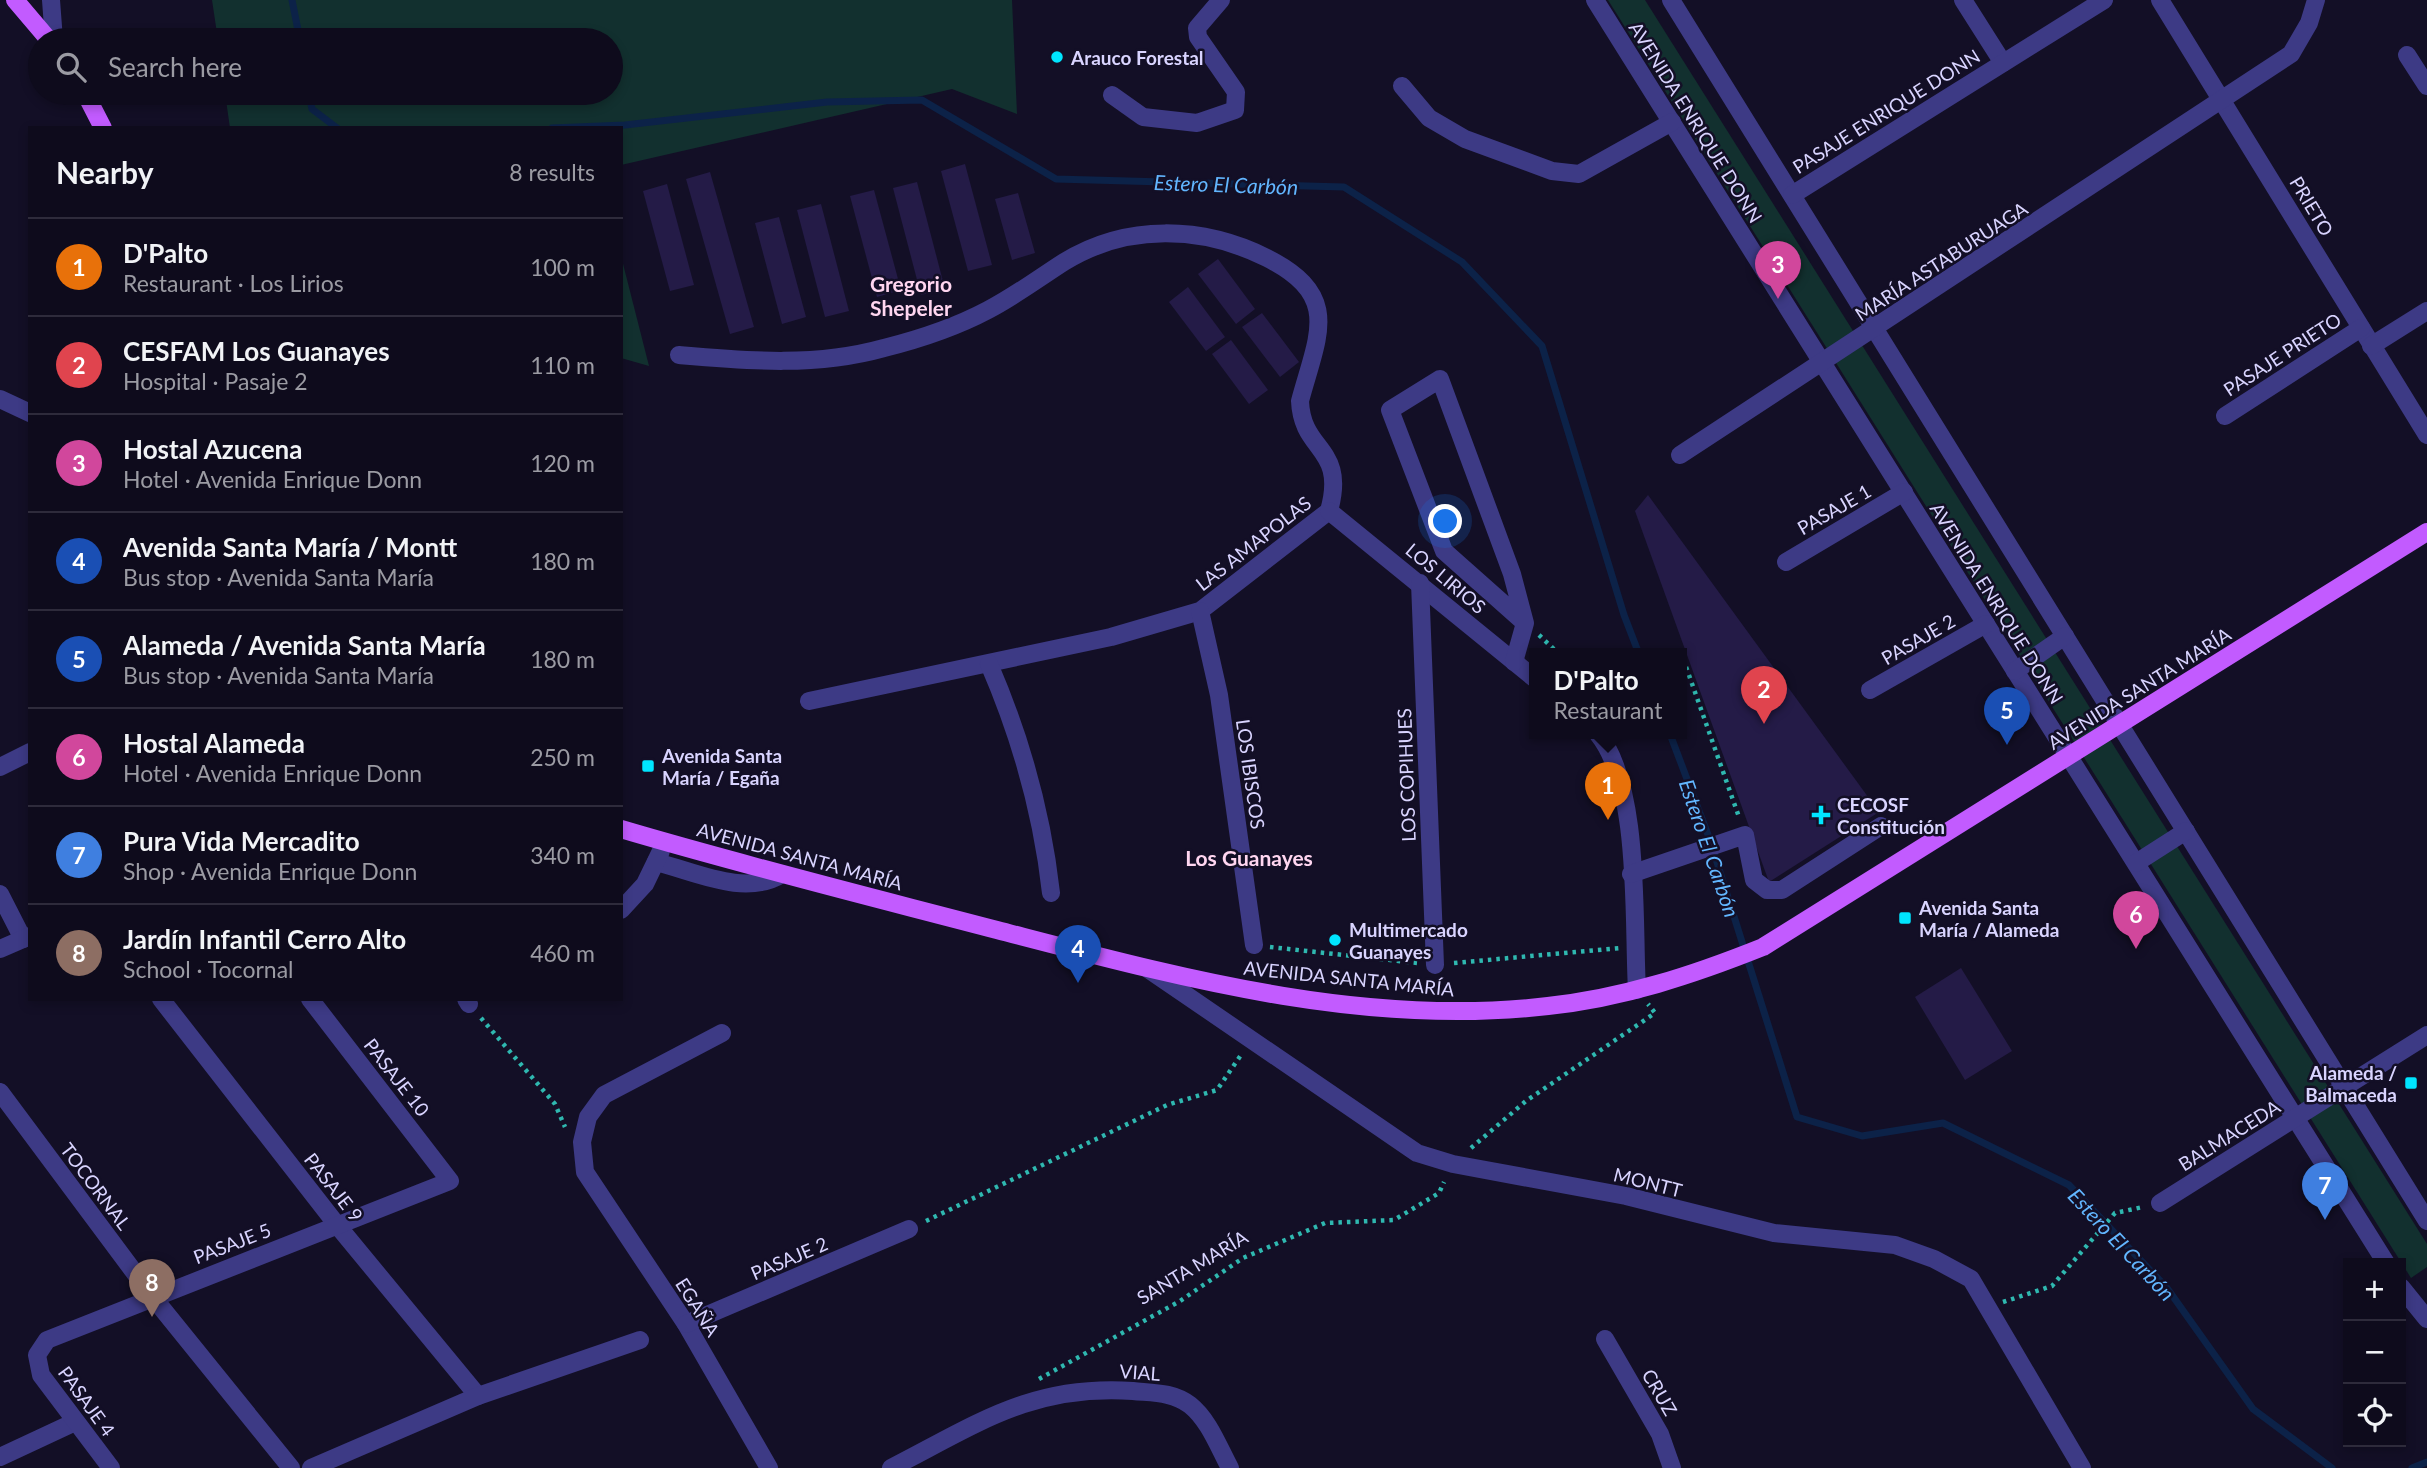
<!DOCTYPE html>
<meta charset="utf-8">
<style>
:root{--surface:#0e0b1c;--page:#1c1929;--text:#f1f3f6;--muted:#9b9ba3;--line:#2e2b3b;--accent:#0f766e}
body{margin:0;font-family:Lato,sans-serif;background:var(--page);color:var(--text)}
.controls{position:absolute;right:21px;bottom:21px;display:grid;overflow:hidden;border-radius:0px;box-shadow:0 4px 10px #0003}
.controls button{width:63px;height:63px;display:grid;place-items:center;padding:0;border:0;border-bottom:2px solid var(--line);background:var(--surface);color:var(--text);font:35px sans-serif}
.you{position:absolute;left:1446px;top:522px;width:24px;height:24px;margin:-18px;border:5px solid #fff;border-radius:50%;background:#1a73e8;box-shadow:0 0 0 10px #1a73e833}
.badge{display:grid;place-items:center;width:46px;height:46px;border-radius:50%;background:var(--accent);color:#fff;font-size:23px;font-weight:700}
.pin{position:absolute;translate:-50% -58px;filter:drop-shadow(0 2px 4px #0008)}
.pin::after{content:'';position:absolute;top:37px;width:24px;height:21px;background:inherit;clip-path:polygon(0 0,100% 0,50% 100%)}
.popup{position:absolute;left:1529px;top:648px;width:158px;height:91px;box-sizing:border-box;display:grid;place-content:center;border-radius:0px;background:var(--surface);filter:drop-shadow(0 2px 5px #0005);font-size:23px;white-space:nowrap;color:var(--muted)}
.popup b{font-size:26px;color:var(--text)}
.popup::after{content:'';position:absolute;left:50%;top:100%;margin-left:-14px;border:14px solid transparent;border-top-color:var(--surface)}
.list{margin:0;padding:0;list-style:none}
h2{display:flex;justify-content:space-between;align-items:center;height:91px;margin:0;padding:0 28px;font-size:30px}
h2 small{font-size:23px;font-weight:400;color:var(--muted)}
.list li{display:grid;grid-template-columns:46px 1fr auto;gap:21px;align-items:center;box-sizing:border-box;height:98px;padding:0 28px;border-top:2px solid var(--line)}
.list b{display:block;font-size:26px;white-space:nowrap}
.list p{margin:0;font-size:23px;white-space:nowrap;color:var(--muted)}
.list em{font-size:23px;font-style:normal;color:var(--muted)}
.icon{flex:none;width:38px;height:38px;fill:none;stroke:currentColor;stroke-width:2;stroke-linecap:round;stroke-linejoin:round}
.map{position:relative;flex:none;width:2427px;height:1468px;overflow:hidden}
.search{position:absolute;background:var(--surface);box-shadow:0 4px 10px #0003;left:28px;top:28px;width:595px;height:77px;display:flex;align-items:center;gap:18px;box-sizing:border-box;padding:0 24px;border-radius:38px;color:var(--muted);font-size:26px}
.panel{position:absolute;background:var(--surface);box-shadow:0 4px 10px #0003;left:28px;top:126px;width:595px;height:875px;border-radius:0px}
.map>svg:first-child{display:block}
.green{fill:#12302f}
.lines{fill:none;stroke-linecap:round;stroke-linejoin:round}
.stream{stroke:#0c2248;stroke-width:7}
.building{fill:#241b47}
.path{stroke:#2fb8b0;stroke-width:4.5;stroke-dasharray:3.5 5;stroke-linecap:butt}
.minor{stroke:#3d3a85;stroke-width:18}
.major{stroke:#c25bff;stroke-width:18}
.poi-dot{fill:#00e5ff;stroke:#130f26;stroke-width:2.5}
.labels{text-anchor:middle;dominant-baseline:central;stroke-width:5;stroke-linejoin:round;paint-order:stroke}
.poi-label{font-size:19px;font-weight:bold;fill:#d9d4ff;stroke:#130f26;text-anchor:start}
.street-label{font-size:19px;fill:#d9d4ff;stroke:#130f26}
.water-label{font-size:21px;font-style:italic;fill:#62b6ff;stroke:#130f26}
.neighbourhood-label{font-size:21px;font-weight:bold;fill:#ffd6f0;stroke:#130f26}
</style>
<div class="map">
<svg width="2427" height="1468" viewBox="0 0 2427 1468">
<rect width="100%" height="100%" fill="#130f26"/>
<g class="green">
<path d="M 212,0 L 1012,0 L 1017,114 L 952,89 L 621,165 L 621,128 L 230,128 L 225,93 L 611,93 L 611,40 L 218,40 Z"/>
<path d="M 1608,0 L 1645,0 L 2427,1244 L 2427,1267 L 2411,1278 Z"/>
<path d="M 621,256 L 649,366 L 621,358 Z"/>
</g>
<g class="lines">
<g class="stream">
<path d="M 292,0 L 300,40"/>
<path d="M 309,93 L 312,109 L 337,128"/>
<path d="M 552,128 L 625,125 L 827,102 L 922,100 L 1056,179 L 1344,187 L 1462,262 L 1542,346 L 1624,615 L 1639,654"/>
<path d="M 1670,734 L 1710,840 L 1797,1117 L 1862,1136 L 1943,1123 L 2069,1185 L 2167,1288 L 2253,1409 L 2332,1468"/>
<path d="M 2412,1468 L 2427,1462"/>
</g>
</g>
<g class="building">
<path d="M 965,164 L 992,265 L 968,271 L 941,171 Z"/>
<path d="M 710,172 L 754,327 L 730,334 L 686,179 Z"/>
<path d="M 917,182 L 945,289 L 921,295 L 893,188 Z"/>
<path d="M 667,184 L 694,285 L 670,291 L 643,191 Z"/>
<path d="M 874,190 L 901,290 L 877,297 L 850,196 Z"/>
<path d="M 1018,193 L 1035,253 L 1012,260 L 995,199 Z"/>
<path d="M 821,204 L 849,311 L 825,317 L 797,210 Z"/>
<path d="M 779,217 L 806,317 L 782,324 L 755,223 Z"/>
<path d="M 1218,259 L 1255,309 L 1236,324 L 1198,274 Z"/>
<path d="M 1188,287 L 1225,337 L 1206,351 L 1169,302 Z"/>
<path d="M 1262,313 L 1299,362 L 1280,377 L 1242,327 Z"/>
<path d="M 1231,340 L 1268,390 L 1249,404 L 1212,354 Z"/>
<path d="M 1648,495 L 1879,812 L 1769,882 L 1635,511 Z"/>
<path d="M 1961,968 L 2012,1051 L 1965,1080 L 1915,997 Z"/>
</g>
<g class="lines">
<g class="path">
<path d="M 1539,635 L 1559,654"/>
<path d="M 1682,662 L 1684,661 L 1739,817"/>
<path d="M 1270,947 L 1417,963"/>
<path d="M 1454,963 L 1620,948"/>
<path d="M 481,1018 L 555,1104 L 565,1127"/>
<path d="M 1471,1148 L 1526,1101 L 1655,1013 L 1648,1004"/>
<path d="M 926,1221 L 1167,1105 L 1217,1090 L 1241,1055"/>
<path d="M 2003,1302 L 2052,1286 L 2115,1213 L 2143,1207"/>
<path d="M 1039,1379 L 1180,1301 L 1243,1258 L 1325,1223 L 1394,1220 L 1439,1193 L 1444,1182"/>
</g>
<g class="minor">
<path d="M 51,0 L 54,40"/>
<path d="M 1595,0 L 2386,1263"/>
<path d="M 1671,0 L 2427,1221"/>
<path d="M 1963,0 L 2003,63"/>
<path d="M 2160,0 L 2427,435"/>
<path d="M 2407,55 L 2427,86"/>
<path d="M 1402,86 L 1429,118 L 1465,139 L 1552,171 L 1579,174 L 1672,122"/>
<path d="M 1112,95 L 1143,117 L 1197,123 L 1235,110 L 1236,92 L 1198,37 L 1197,28 L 1221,0"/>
<path d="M 1792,195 L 2104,0"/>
<path d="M 2371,346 L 2427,311"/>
<path d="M 679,355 C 749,361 816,367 884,348 C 920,339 956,327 988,310 C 1015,296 1039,278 1064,262 C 1127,223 1203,226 1267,258 C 1342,296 1318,334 1300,401 C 1302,453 1347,446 1329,511 L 1200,611 L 1111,637 L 809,701"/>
<path d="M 0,399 L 30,413"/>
<path d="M 2225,416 L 2361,328"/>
<path d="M 1680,455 L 2291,54 L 2309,23 L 2316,0"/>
<path d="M 1329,511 L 1534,678"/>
<path d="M 1786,562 L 1904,492"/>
<path d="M 1420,583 L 1435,965"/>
<path d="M 1200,611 L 1219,695 L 1254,945"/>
<path d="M 1514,662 L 1525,623 L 1512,574 L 1440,379 L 1390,410 L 1444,551 L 1525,623"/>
<path d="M 989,664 C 1021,738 1042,812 1051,893"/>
<path d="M 2015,671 L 2065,636"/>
<path d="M 1870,690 L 1986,624"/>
<path d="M 1598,734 C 1641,787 1633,922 1637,990"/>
<path d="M 0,767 L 30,752"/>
<path d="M 656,862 C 696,872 745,897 782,874"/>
<path d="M 2136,863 L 2186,831"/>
<path d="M 1631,874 L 1745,835 L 1754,880 L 1767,890 L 1782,890 L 1881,826"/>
<path d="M 0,894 L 23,939"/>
<path d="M 621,910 L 645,884 L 661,851"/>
<path d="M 0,949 L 30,936"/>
<path d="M 1148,969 L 1417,1153 L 1453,1164 L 1626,1196 L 1774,1233 L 1895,1245 L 1934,1259 L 1971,1279 L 2082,1468"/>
<path d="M 161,999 L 337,1225 L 478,1396"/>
<path d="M 466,999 L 469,1004"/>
<path d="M 722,1033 L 604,1095 L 588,1117 L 582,1142 L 585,1172 L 686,1324 L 769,1468"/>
<path d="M 0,1092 L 152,1296 L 291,1468"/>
<path d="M 2160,1203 L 2427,1035"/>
<path d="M 2401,1287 L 2427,1319"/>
<path d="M 686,1324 L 909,1229"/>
<path d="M 1605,1339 L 1660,1434 L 1672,1468"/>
<path d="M 0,1457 L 75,1422"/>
<path d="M 111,1468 L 41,1375 L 37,1355 L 47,1340 L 450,1181 L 310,999"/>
<path d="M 311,1468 L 478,1396 L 640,1340"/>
<path d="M 891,1468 C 977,1424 1032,1384 1133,1391 C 1153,1393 1173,1392 1190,1405 C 1209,1420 1219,1448 1230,1468"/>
</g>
<g class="major">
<path d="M 15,0 L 49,40"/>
<path d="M 85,93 L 103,128"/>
<path d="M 621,829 C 746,866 871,897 997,930 C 1175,976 1361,1028 1548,1006 C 1623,998 1693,975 1763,947 L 2427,532"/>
</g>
</g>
<g class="poi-dot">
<circle cx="1057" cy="57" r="7"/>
<rect x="641" y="759" width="14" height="14" rx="3.5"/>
<path d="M1817.5 804.5h7v7h7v7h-7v7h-7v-7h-7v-7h7z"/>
<rect x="1898" y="911" width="14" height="14" rx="3.5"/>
<circle cx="1335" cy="940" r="7"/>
<rect x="2404" y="1076" width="14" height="14" rx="3.5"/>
</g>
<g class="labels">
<g class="poi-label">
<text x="1071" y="57">Arauco Forestal</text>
<text x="662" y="755">Avenida Santa<tspan x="662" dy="22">María / Egaña</tspan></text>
<text x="1837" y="804">CECOSF<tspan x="1837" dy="22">Constitución</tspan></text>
<text x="1919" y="907">Avenida Santa<tspan x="1919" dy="22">María / Alameda</tspan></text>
<text x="1349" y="929">Multimercado<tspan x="1349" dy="22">Guanayes</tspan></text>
<text x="2397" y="1072" text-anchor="end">Alameda /<tspan x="2397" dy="22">Balmaceda</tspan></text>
</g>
<g class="street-label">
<text transform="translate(1886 111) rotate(-32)">PASAJE ENRIQUE DONN</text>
<text transform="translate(1696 122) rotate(58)">AVENIDA ENRIQUE DONN</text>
<text transform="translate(2312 206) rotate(59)">PRIETO</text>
<text transform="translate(1941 261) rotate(-33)">MARÍA ASTABURUAGA</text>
<text transform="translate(2282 354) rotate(-33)">PASAJE PRIETO</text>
<text transform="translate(1834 509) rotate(-30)">PASAJE 1</text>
<text transform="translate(1253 543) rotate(-38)">LAS AMAPOLAS</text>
<text transform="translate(1446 578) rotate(40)">LOS LIRIOS</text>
<text transform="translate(1997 603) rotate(58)">AVENIDA ENRIQUE DONN</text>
<text transform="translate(1918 639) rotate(-30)">PASAJE 2</text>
<text transform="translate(2139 688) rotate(-32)">AVENIDA SANTA MARÍA</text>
<text transform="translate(1251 774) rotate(82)">LOS IBISCOS</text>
<text transform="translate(1406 775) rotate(-92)">LOS COPIHUES</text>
<text transform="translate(800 856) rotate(15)">AVENIDA SANTA MARÍA</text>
<text transform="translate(1349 978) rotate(6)">AVENIDA SANTA MARÍA</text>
<text transform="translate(397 1077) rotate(52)">PASAJE 10</text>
<text transform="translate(2229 1135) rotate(-32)">BALMACEDA</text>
<text transform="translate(1648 1182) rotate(14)">MONTT</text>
<text transform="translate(96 1186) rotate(53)">TOCORNAL</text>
<text transform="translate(334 1187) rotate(52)">PASAJE 9</text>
<text transform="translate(232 1243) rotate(-21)">PASAJE 5</text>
<text transform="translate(789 1258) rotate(-23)">PASAJE 2</text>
<text transform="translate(1192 1267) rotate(-31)">SANTA MARÍA</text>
<text transform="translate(698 1307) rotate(58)">EGAÑA</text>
<text transform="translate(1140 1372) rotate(4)">VIAL</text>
<text transform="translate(1660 1392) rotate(60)">CRUZ</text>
<text transform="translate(87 1401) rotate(54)">PASAJE 4</text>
</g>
<g class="water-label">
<text transform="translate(1226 184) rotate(2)">Estero El Carbón</text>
<text transform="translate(1710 848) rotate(71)">Estero El Carbón</text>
<text transform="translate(2122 1244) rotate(47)">Estero El Carbón</text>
</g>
<g class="neighbourhood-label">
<text x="911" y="283">Gregorio<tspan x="911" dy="24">Shepeler</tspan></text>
<text x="1249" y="857">Los Guanayes</text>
</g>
</g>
</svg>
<div class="controls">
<button>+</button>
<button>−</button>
<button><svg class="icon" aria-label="locate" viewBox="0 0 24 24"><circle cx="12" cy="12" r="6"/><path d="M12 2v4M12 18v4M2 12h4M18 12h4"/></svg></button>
</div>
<div class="you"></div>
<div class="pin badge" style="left:1608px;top:820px;background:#e8710a">1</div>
<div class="popup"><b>D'Palto</b>Restaurant</div>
<div class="pin badge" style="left:1764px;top:724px;background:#e0444e">2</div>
<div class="pin badge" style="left:1778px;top:299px;background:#d1479c">3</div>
<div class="pin badge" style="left:1078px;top:983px;background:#1a4fb4">4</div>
<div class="pin badge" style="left:2007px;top:745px;background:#1a4fb4">5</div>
<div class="pin badge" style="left:2136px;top:949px;background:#d1479c">6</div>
<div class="pin badge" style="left:2325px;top:1220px;background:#3f7fe0">7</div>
<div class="pin badge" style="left:152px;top:1317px;background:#8d6e63">8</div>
<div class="search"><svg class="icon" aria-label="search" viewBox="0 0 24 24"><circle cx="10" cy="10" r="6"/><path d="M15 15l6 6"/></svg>Search here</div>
<section class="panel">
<h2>Nearby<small>8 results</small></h2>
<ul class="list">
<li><span class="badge" style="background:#e8710a">1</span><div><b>D'Palto</b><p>Restaurant · Los Lirios</p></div><em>100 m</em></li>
<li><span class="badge" style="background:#e0444e">2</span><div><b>CESFAM Los Guanayes</b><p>Hospital · Pasaje 2</p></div><em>110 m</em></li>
<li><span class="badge" style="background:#d1479c">3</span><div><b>Hostal Azucena</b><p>Hotel · Avenida Enrique Donn</p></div><em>120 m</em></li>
<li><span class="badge" style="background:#1a4fb4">4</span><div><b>Avenida Santa María / Montt</b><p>Bus stop · Avenida Santa María</p></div><em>180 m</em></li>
<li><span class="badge" style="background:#1a4fb4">5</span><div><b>Alameda / Avenida Santa María</b><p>Bus stop · Avenida Santa María</p></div><em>180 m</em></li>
<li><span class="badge" style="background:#d1479c">6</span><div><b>Hostal Alameda</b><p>Hotel · Avenida Enrique Donn</p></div><em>250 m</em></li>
<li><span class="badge" style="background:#3f7fe0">7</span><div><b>Pura Vida Mercadito</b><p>Shop · Avenida Enrique Donn</p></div><em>340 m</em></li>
<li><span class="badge" style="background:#8d6e63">8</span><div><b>Jardín Infantil Cerro Alto</b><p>School · Tocornal</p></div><em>460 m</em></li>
</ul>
</section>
</div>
